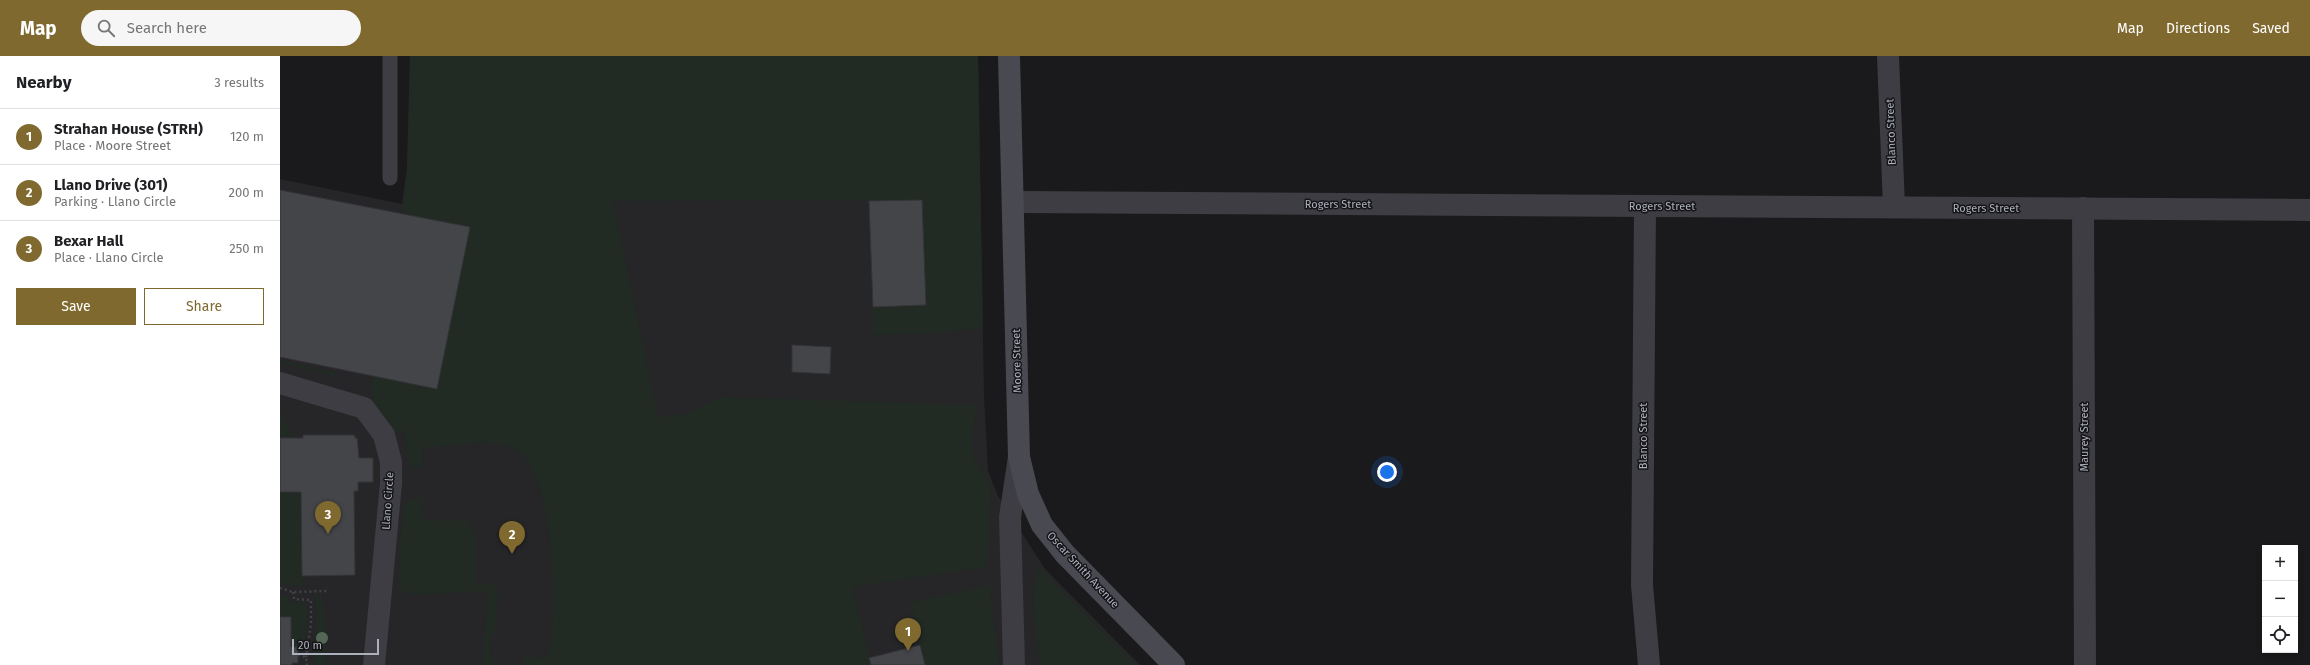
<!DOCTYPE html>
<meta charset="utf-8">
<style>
:root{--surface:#fff;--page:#f6f6f6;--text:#202124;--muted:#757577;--line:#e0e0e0;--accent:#7f692e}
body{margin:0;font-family:"Fira Sans",sans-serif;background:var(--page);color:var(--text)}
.controls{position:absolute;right:12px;bottom:12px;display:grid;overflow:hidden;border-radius:0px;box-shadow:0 2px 6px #0003}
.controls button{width:36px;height:36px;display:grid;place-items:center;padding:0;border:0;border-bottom:1px solid var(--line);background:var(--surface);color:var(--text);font:20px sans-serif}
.scale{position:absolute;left:12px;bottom:10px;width:87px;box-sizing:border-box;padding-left:4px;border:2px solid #acb0bc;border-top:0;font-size:11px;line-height:14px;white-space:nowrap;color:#acb0bc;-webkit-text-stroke:3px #151517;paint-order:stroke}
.you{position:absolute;left:1107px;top:416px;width:14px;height:14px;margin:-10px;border:3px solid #fff;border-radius:50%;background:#1a73e8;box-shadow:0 0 0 6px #1a73e833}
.badge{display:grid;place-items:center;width:26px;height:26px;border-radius:50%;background:var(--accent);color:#fff;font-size:13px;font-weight:700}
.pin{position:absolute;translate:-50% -33px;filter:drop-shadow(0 1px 2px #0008)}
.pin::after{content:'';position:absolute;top:21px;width:14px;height:12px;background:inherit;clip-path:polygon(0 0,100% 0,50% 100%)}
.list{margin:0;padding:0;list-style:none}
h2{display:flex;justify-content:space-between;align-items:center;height:52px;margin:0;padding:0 16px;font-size:17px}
h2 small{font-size:13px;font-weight:400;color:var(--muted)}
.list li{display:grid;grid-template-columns:26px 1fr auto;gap:12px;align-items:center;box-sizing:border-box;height:56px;padding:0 16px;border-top:1px solid var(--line)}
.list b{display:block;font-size:15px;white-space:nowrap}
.list p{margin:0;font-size:13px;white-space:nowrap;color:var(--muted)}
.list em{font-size:13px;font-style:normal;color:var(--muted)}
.actions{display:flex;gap:8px;padding:12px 16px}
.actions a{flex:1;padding:9px 0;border:1px solid var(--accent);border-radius:0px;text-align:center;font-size:14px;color:var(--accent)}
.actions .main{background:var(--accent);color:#fff}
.icon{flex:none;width:22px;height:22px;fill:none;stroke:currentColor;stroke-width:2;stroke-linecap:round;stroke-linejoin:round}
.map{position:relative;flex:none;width:2030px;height:609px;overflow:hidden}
header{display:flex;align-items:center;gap:24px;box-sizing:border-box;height:56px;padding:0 20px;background:var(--accent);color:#fff}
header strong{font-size:19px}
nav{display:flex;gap:22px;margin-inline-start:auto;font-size:14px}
.search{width:280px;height:36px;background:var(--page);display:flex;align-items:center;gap:10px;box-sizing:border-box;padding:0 14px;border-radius:22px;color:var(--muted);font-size:15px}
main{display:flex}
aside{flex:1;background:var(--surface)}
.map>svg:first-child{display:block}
.built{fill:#262629}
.green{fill:#212a23}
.building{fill:#444549;stroke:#343438}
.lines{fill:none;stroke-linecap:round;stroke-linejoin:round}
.path{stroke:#414248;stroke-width:2.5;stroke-dasharray:2 3;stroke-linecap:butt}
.service{stroke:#3d3d43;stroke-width:15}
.minor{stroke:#3d3d43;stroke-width:22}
.secondary{stroke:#494a51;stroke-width:22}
.tree{fill:#546757}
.labels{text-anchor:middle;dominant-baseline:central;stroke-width:3;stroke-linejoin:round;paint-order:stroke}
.street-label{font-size:11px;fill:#acb0bc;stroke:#151517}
</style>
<header>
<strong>Map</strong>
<div class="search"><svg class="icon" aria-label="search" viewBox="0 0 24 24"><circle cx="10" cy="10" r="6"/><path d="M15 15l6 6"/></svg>Search here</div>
<nav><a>Map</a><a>Directions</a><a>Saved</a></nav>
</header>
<main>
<aside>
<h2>Nearby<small>3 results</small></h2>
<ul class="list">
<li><span class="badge">1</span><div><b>Strahan House (STRH)</b><p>Place · Moore Street</p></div><em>120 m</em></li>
<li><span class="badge">2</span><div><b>Llano Drive (301)</b><p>Parking · Llano Circle</p></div><em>200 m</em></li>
<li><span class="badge">3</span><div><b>Bexar Hall</b><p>Place · Llano Circle</p></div><em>250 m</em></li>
</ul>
<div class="actions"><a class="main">Save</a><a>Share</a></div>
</aside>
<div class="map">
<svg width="2030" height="609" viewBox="0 0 2030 609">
<rect width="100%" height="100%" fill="#1a1a1c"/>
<path class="built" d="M 130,0 L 698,0 L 704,340 L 708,415 L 718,440 L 765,513 L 860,609 L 0,609 L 0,123 L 122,148 L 127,113 Z"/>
<g class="green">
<path d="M 130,0 L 698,0 L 703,272 L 657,277 L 593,279 L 593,251 L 646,249 L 642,144 L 333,145 L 378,361 L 406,358 L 441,341 L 697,349 C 694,368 688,389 696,407 C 701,416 708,420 711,430 L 707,511 L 573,531 L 591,609 L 245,609 L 245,600 L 268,602 C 278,561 275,417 236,394 C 214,380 169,390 143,392 L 142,410 L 134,412 L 128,405 L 124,375 L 114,376 C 90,352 93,354 91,320 L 157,333 L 190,171 L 122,158 L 127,113 Z"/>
<path d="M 0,304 L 56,317 L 53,320 L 0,306 Z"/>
<path d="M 0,356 L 15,382 L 0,382 Z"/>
<path d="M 0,436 L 21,436 L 23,530 L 0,529 Z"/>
<path d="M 138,441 L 142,444 L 144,464 L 188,465 L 195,480 L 195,528 L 213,527 L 218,533 L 216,577 L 210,580 L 211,605 L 219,609 L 202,609 L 208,535 L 136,539 L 120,534 L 118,527 L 123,452 L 128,446 Z"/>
<path d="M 760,510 L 774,527 L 857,609 L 759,609 C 758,581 747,534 760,510 Z"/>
<path d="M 709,529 L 719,609 L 645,609 L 630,546 Z"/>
<path d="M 0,538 L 10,542 L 12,546 L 27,547 L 28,567 L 24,595 L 18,595 L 18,591 L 11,591 L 11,562 L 0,561 Z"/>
<path d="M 36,540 L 42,540 L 45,561 L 46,609 L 34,609 Z"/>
</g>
<g class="building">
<path d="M 0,134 L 190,171 L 157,333 L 0,301 Z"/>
<path d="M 642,144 L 646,249 L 593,251 L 589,145 Z"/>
<path d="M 512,289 L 551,291 L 550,318 L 512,316 Z"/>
<path d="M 23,379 L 74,379 L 75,382 L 77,382 L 79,402 L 93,402 L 93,426 L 78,426 L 78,435 L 74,435 L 75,519 L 22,520 L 21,436 L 0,436 L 0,382 L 23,382 Z"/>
<path d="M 0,561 L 11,561 L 11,591 L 18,591 L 18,607 L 12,607 L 12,609 L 0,609 Z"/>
<path d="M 640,589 L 645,609 L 591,609 L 589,602 Z"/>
</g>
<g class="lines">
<g class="path">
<path d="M 0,532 L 13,536 L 47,535"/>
<path d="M 13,536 L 14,543 L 31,544 L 31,568 L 26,601"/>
<path d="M 18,599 L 26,601 L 27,609"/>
</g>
<path class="service" d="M 110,0 L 110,122"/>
<g class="minor">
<path d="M 1608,0 L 1614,151"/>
<path d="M 734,146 L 2030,154"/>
<path d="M 1365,150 L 1362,529 L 1369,609"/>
<path d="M 1803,152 L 1805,609"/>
<path d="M 0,327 L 84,352 L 104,379 L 111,406 L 111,427 L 94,609"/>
<path d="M 734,609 L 730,461 L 739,401"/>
</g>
<path class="secondary" d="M 729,0 L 739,401 L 748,438 L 762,469 L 785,498 L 894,609"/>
</g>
<circle class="tree" cx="42" cy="582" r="6"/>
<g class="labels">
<g class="street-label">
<text transform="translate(1611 76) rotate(-92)">Blanco Street</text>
<text x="1058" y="148">Rogers Street</text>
<text x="1382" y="150">Rogers Street</text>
<text x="1706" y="152">Rogers Street</text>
<text transform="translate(737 305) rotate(-91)">Moore Street</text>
<text transform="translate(1363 380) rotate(-90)">Blanco Street</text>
<text transform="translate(1804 381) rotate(-90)">Maurey Street</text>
<text transform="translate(108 445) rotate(-86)">Llano Circle</text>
<text transform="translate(803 514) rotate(47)">Oscar Smith Avenue</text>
</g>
</g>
</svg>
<div class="controls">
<button>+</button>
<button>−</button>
<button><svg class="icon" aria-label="locate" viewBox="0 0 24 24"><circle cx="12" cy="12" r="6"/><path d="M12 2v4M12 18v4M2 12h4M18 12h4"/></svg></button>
</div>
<div class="scale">20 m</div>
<div class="you"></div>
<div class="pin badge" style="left:628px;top:595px">1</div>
<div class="pin badge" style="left:232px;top:498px">2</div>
<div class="pin badge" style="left:48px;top:478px">3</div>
</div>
</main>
